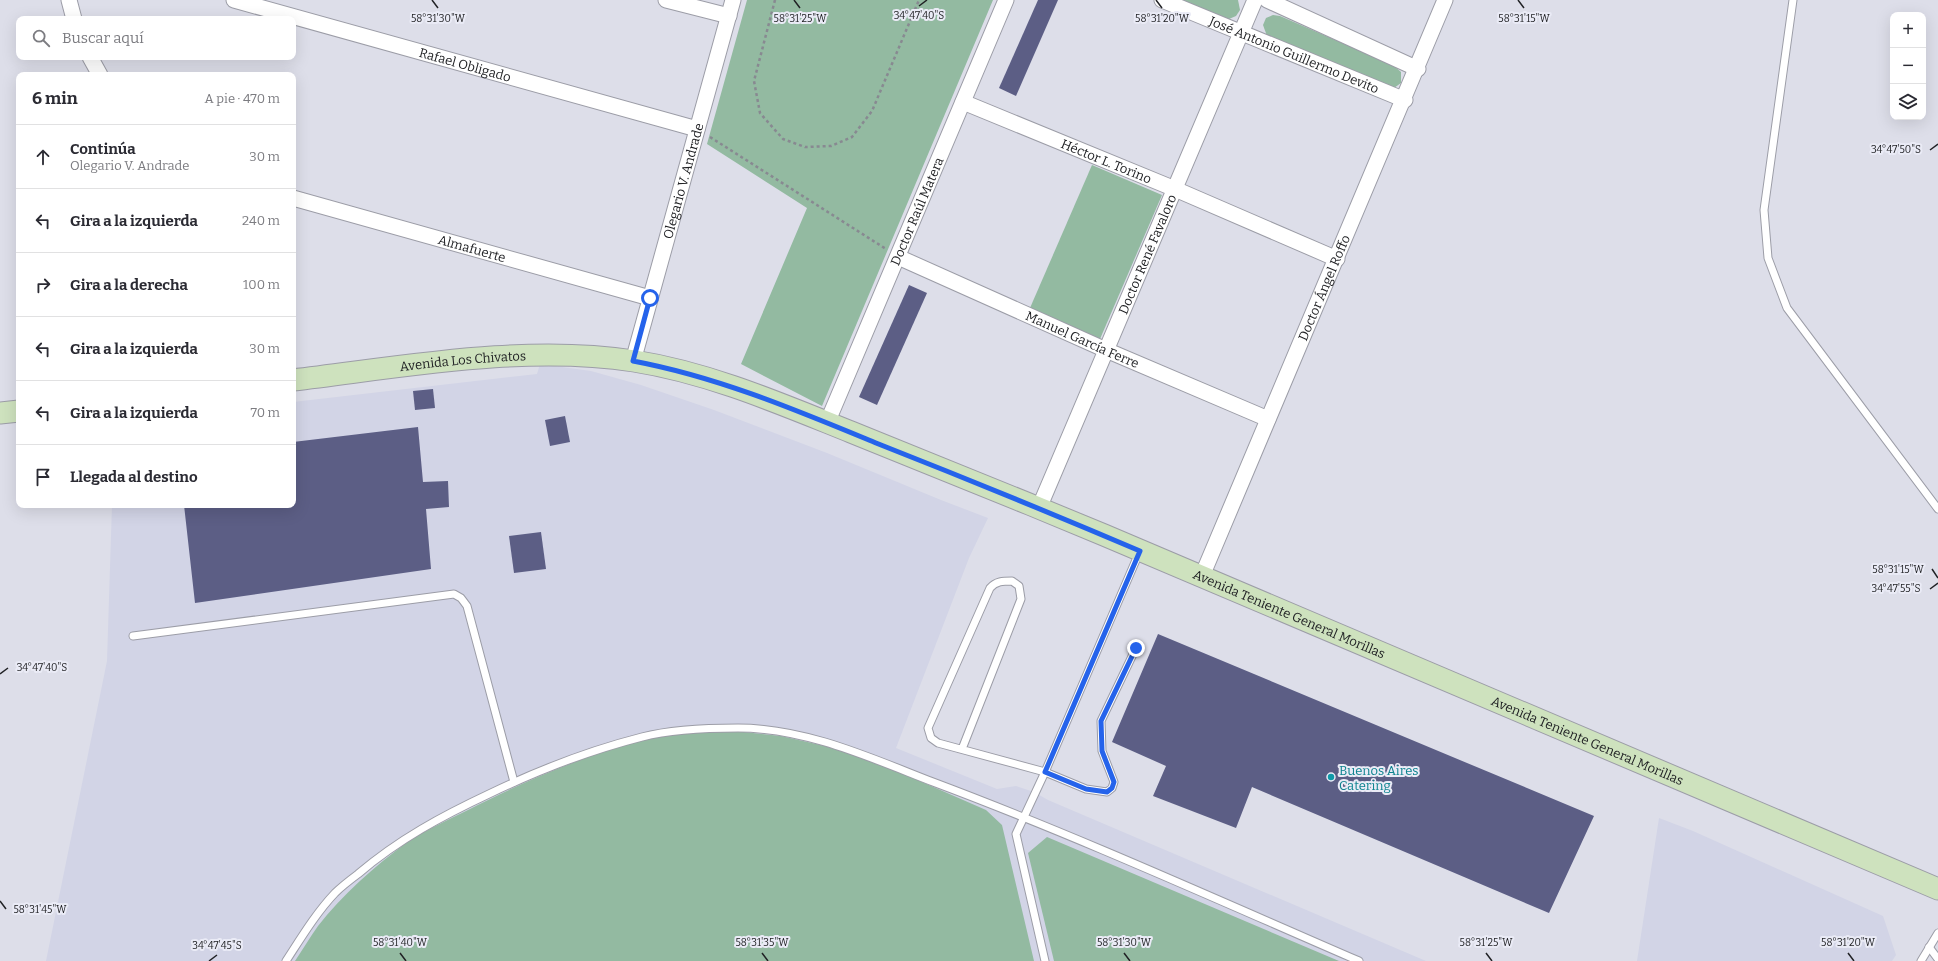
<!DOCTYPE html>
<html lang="es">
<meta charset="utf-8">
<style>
:root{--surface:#fff;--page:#f7f7f7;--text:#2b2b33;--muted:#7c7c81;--line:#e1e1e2}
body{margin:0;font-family:Bitter,serif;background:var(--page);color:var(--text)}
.controls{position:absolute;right:12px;top:12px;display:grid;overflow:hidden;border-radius:8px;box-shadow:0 4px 16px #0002}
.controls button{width:36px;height:36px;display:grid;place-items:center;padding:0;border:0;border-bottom:1px solid var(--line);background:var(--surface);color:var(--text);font:20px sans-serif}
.stop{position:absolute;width:12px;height:12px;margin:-9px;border:3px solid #2563eb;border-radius:50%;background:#fff}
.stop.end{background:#2563eb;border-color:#fff;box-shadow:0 1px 4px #0008}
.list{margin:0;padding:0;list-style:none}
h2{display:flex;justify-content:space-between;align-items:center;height:52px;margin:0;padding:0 16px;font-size:17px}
h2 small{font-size:13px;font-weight:400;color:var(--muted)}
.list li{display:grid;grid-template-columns:26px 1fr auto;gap:12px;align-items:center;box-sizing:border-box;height:64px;padding:0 16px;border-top:1px solid var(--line)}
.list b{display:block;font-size:15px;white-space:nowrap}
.list p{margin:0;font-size:13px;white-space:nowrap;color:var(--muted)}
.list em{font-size:13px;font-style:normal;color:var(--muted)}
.icon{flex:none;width:22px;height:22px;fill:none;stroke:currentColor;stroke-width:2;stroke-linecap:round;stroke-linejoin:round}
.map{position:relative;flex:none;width:1938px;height:961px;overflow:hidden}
.search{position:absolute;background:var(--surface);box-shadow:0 4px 16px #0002;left:16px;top:16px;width:280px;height:44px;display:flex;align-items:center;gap:10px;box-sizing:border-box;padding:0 14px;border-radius:8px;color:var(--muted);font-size:15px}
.panel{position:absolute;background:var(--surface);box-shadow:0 4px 16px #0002;left:16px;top:72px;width:280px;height:436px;border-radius:8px}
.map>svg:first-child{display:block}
.built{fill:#d2d4e6}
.green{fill:#93baa1}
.building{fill:#5c5e85}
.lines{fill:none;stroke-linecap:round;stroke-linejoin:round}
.service-casing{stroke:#9c9da7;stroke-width:9}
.minor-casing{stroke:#9c9da7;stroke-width:17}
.secondary-casing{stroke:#9c9da7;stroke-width:23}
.path{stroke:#888991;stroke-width:2.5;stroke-dasharray:3 3;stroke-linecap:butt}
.service{stroke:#fff;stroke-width:7}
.minor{stroke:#fff;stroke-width:15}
.secondary{stroke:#cee2be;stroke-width:21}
.route{stroke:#2563eb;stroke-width:5}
.ticks{fill:none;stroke:#212225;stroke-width:1.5}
.culture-dot{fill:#0f9aa8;stroke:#eaebf6;stroke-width:1.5}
.labels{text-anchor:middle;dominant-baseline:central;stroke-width:4;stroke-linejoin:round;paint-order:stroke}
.street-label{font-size:13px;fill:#212225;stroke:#eaebf6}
.culture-label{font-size:13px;fill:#0d838f;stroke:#eaebf6;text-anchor:start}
.ticks-label{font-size:10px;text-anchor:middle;fill:#212225;stroke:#eaebf6;stroke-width:4;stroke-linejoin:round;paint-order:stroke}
</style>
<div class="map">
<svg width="1938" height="961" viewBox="0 0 1938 961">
<rect width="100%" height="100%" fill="#dddee9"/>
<g class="built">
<path d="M 540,364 L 591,371 L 641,385 L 714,410 L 827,453 L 941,500 L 988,518 L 969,558 L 896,748 L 997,789 L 1016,786 L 1034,792 L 1048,800 L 1426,961 L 46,961 L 107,661 L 112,505 L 293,505 L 293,402 L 537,374 Z"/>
<path d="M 1659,818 L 1693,831 L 1883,916 L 1896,955 L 1892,961 L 1637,961 Z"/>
</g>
<g class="green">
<path d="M 747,0 L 993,0 L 822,406 L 741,364 L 807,208 L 707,144 Z"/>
<path d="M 1181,0 L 1238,0 L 1240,10 L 1236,16 L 1229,19 Z"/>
<path d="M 1273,15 L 1280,16 L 1393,65 L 1401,72 L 1401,83 L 1394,88 L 1267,36 L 1263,25 L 1266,18 Z"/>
<path d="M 1092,165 L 1162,195 L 1100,339 L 1030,308 Z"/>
<path d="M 735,731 L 781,736 L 825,746 L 881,764 L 986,810 L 1002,825 L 1034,961 L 295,961 C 303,949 310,937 318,926 C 342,895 375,866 406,843 C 425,830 448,820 468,810 C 528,779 619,739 686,733 C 702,731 719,732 735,731 Z"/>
<path d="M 1047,837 L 1339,961 L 1054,961 L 1028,853 Z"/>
</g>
<g class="building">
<path d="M 1038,0 L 1058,0 L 1016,96 L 999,88 Z"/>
<path d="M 909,285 L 927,293 L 877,405 L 859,397 Z"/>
<path d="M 433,389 L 435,408 L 415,410 L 413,391 Z"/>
<path d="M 565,416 L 570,442 L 550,446 L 545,420 Z"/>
<path d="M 418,427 L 423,482 L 448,481 L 449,507 L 426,509 L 431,569 L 195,603 L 184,505 L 293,505 L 293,442 Z"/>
<path d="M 541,532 L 546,569 L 514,573 L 509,536 Z"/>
<path d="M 1158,634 L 1594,816 L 1549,913 L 1252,787 L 1236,828 L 1153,796 L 1166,766 L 1112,742 Z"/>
</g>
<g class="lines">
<defs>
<g id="service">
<path d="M 1793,0 L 1764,210 L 1768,258 L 1787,308 L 1938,509"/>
<path d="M 133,636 L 454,594 L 461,598 L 467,606 L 514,782"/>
<path d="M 962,749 L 1021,599 L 1019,586 L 1012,581 C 1003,581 996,581 990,588 L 928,728 L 931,738 L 938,743 L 1045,772 L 1086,789 L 1107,792 L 1112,788 L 1114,782 L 1102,751 L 1101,721 L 1136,648"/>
<path d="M 1929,947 L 1938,959"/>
<path d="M 286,961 C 301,938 316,913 335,893 C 342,886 350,880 358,874 C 399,839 442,816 491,793 C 539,770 591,750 642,737 C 673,729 706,728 738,728 C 806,728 871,758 933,782 C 1077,836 1218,900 1359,961"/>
<path d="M 1045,961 L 1016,834 L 1045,772 L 1139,553"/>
<path d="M 1921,961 L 1938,933"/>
</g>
<g id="minor">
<path d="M 69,0 L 74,19"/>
<path id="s1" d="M 234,0 L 697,129"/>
<path d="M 666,0 L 729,16"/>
<path id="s2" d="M 1162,0 L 1405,100"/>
<path d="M 1267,0 L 1418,69"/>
<path d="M 90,57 L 100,75"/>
<path id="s3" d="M 963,102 L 1175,189 L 1337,259"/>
<path id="s4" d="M 293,198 L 650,298"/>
<path id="s5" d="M 898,257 L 1106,350 L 1268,419"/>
<path id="s6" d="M 633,361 L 733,0"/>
<path id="s7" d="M 827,423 L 1006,0"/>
<path id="s8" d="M 1039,508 L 1255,0"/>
<path id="s9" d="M 1202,576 L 1445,0"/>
</g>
<g id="secondary">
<path id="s10" d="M 293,380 C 403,367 524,344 634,361 C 710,373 781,404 851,432 C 936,466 1020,500 1104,535 C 1382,653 1660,771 1938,889"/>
<path d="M 0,413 L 19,411"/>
</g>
</defs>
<use href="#service" class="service-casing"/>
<use href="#minor" class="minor-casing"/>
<use href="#secondary" class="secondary-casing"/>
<g class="path">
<path d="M 775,0 L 754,81 L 760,113 L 783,139 L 805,147 L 831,146 L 852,137 L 872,111 L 919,0"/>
<path d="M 710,137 L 886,249"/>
</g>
<use href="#service" class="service"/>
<use href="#minor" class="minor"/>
<use href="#secondary" class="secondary"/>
</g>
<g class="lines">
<path class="route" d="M 650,298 L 633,361 C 718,377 796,410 876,443 C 965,478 1053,514 1140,551 L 1045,772 L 1086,789 L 1107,792 L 1112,788 L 1114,782 L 1102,751 L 1101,721 L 1136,648"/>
</g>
<path class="ticks" d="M 432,0 L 438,8M 794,0 L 800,8M 1156,0 L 1162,8M 1518,0 L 1524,8M 919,6 L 927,0M 1930,150 L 1938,144M 1932,569 L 1938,578M 1930,589 L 1938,583M 0,674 L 8,668M 0,901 L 6,909M 400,953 L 406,961M 762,953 L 768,961M 1124,953 L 1130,961M 1486,953 L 1492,961M 1848,953 L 1854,961M 209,961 L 217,955"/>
<circle class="culture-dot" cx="1331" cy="777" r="4"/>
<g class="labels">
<g class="street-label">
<text stroke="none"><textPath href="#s2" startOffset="143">José Antonio Guillermo Devito</textPath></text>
<text stroke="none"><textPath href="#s1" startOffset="240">Rafael Obligado</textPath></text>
<text stroke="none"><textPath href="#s3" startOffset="155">Héctor L. Torino</textPath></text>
<text stroke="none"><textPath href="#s6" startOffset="187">Olegario V. Andrade</textPath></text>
<text stroke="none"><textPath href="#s7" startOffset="230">Doctor Raúl Matera</textPath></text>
<text stroke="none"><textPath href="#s4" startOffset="186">Almafuerte</textPath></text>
<text stroke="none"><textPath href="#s8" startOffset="276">Doctor René Favaloro</textPath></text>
<text stroke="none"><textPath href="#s9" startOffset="313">Doctor Ángel Roffo</textPath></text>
<text stroke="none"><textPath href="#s5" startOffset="202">Manuel García Ferre</textPath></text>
<text stroke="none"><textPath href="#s10" startOffset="171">Avenida Los Chivatos</textPath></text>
<text stroke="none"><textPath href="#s10" startOffset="1046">Avenida Teniente General Morillas</textPath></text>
<text stroke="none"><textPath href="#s10" startOffset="1370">Avenida Teniente General Morillas</textPath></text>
</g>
<g class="culture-label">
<text x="1339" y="770">Buenos Aires<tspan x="1339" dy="15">Catering</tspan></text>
</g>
</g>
<g class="ticks-label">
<text x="919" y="19">34°47'40"S</text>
<text x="438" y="22">58°31'30"W</text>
<text x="800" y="22">58°31'25"W</text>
<text x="1162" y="22">58°31'20"W</text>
<text x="1524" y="22">58°31'15"W</text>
<text x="1896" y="153">34°47'50"S</text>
<text x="1898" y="573">58°31'15"W</text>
<text x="1896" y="592">34°47'55"S</text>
<text x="42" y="671">34°47'40"S</text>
<text x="40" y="913">58°31'45"W</text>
<text x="400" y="946">58°31'40"W</text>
<text x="762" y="946">58°31'35"W</text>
<text x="1124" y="946">58°31'30"W</text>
<text x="1486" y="946">58°31'25"W</text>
<text x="1848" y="946">58°31'20"W</text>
<text x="217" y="949">34°47'45"S</text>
</g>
</svg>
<div class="controls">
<button>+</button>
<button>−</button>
<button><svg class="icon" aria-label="layers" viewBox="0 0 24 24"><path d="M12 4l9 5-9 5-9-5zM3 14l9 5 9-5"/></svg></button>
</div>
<div class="stop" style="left:650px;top:298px"></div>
<div class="stop end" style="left:1136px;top:648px"></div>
<div class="search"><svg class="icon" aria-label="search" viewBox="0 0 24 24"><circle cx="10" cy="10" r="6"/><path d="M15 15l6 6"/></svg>Buscar aquí</div>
<section class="panel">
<h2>6 min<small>A pie · 470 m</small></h2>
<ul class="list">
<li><svg class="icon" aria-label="ahead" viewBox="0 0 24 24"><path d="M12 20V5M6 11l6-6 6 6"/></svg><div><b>Continúa</b><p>Olegario V. Andrade</p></div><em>30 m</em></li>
<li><svg class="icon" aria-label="left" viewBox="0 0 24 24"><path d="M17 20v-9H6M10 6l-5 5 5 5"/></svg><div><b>Gira a la izquierda</b></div><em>240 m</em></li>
<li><svg class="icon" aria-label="right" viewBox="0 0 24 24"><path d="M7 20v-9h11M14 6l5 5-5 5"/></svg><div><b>Gira a la derecha</b></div><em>100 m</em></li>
<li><svg class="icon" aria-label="left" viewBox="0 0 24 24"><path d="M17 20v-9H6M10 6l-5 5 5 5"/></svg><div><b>Gira a la izquierda</b></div><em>30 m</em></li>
<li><svg class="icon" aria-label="left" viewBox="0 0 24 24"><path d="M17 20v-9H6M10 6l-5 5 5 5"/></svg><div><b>Gira a la izquierda</b></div><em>70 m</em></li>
<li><svg class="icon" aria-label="arrive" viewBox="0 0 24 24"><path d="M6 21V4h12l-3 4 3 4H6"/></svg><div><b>Llegada al destino</b></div></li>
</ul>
</section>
</div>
